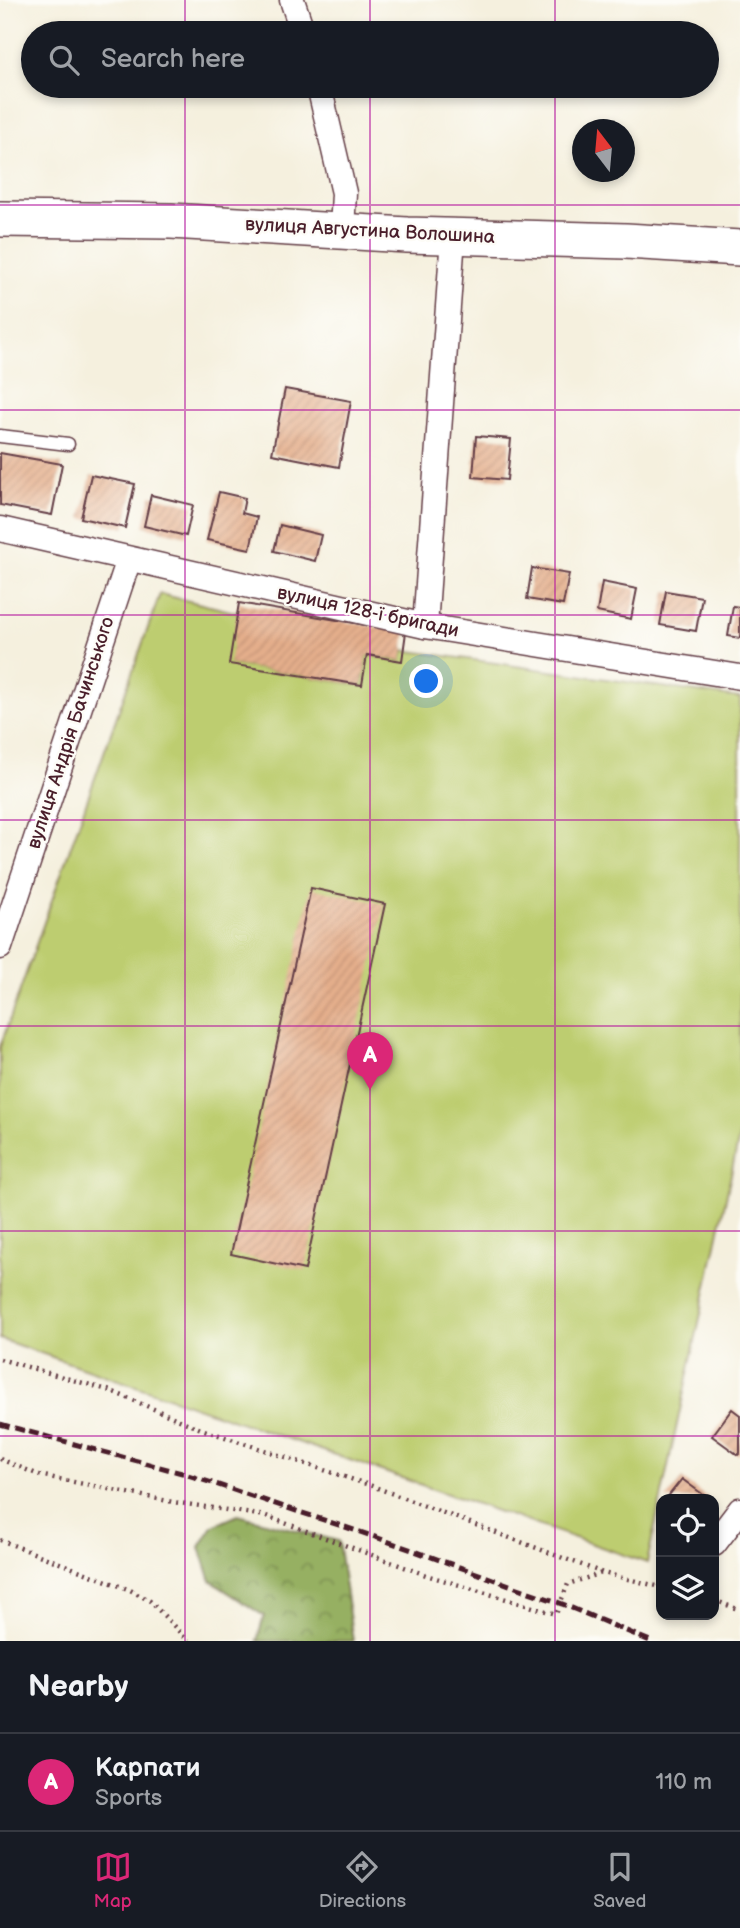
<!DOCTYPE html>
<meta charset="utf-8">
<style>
:root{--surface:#171b24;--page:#20242c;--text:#f1f3f6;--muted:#9ea1a6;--line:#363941;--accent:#db2777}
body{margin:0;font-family:"Balsamiq Sans",sans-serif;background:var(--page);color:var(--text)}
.controls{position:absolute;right:21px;bottom:21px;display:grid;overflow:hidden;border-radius:14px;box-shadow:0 4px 10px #0003}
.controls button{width:63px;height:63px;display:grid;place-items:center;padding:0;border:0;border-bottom:2px solid var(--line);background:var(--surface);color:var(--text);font:35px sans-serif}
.compass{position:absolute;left:572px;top:119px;width:63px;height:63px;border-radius:50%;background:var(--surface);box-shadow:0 4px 10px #0003;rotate:344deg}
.you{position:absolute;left:427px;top:682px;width:24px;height:24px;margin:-18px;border:5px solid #fff;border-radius:50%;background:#1a73e8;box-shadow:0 0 0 10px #1a73e833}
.badge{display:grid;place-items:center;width:46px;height:46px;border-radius:50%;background:var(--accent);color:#fff;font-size:23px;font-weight:700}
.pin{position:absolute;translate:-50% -58px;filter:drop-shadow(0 2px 4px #0008)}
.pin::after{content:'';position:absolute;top:37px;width:24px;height:21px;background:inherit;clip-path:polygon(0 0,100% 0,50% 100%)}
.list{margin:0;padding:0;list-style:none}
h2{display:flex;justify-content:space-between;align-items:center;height:91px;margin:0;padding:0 28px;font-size:30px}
h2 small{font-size:23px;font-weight:400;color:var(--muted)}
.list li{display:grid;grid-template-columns:46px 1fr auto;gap:21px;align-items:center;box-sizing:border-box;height:98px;padding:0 28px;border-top:2px solid var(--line)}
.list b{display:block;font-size:26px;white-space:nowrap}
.list p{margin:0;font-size:23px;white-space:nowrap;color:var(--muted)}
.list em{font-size:23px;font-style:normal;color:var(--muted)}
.icon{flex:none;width:38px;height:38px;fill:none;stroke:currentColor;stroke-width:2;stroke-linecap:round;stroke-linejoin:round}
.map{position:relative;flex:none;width:740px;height:1641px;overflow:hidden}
.search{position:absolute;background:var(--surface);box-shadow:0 4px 10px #0003;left:21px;right:21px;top:21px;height:77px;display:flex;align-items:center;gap:18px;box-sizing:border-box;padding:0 24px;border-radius:38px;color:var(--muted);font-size:26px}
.sheet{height:189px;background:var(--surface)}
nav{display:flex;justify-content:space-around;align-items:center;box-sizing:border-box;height:98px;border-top:2px solid var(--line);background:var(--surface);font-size:19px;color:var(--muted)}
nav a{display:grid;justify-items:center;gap:4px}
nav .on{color:var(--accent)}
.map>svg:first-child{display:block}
.forest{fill:url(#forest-crowns);stroke:#706846;stroke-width:2}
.green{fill:#bdcd70;stroke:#84764e;stroke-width:2}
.building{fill:url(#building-hatch)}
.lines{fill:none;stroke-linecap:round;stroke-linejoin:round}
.service-casing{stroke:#643e46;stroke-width:15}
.minor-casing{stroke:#643e46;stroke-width:27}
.secondary-casing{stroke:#643e46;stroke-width:38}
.path{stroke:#643e46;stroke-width:4.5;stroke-dasharray:2 5;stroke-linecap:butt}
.service{stroke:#fff;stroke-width:12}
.minor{stroke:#fff;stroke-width:24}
.secondary{stroke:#fff;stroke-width:35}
.rail{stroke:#4a1f2b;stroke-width:5;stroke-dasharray:10 5;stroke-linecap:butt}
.grid{fill:none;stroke:#b5179e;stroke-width:2;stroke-opacity:0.55}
.labels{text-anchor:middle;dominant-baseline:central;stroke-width:5;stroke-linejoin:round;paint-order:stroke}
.street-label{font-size:19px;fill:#4a1f2b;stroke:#fdfcf7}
</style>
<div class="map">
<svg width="740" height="1641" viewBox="0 0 740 1641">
<defs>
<pattern id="forest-crowns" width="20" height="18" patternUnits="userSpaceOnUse" patternTransform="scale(1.75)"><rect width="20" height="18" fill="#96b062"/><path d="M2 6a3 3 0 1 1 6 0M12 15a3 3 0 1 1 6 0" fill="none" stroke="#7c8f51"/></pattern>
<pattern id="building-hatch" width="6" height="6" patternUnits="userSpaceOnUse" patternTransform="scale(1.75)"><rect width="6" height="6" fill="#e4ae8b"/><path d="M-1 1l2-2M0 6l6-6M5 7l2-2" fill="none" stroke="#c59578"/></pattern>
</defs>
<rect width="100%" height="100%" fill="#fdfcf7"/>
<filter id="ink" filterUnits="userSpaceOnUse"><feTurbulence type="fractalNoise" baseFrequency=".0143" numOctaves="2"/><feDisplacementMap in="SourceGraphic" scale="14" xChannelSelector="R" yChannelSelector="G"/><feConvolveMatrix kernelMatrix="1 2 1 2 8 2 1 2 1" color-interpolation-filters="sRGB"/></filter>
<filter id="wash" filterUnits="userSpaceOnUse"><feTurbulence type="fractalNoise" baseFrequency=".00686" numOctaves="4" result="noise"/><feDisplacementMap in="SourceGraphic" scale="28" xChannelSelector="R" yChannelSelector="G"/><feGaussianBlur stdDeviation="1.57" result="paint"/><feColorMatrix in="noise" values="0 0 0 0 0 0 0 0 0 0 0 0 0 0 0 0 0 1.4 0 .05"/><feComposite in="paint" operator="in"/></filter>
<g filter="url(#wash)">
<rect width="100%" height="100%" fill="#f5f0de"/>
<path class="forest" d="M 238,1515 L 338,1541 L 353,1641 L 257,1641 L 264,1616 L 211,1581 L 200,1547 L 213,1526 Z"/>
<path class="green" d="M 160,594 L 239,613 L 230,664 L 362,685 L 367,655 L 401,661 L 404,650 L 740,698 L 740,1133 L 647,1563 L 0,1339 L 0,1047 Z"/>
<g id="blocks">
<g class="building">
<path d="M 285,389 L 351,401 L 339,467 L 272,454 Z"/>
<path d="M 476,436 L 511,439 L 507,480 L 473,477 Z"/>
<path d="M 0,453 L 62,464 L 52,515 L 0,505 Z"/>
<path d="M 91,475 L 135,484 L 125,528 L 81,518 Z"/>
<path d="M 219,492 L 245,498 L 242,513 L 257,517 L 250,549 L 207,540 Z"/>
<path d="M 151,495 L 193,505 L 186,536 L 144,526 Z"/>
<path d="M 280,525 L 321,535 L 315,561 L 274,551 Z"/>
<path d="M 532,568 L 569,574 L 563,605 L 527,599 Z"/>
<path d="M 602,582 L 637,589 L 631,619 L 597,612 Z"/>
<path d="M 666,591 L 702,597 L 696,631 L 660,625 Z"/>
<path d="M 239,603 L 406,632 L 402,661 L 367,655 L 362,685 L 229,664 Z"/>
<path d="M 733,606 L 740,607 L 740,638 L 728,636 Z"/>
<path d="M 311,888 L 385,904 L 305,1270 L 231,1254 Z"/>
<path d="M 732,1409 L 740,1415 L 740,1453 L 738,1455 L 712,1436 Z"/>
<path d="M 682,1479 L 709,1499 L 666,1499 Z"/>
</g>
</g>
</g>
<g filter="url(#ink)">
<use href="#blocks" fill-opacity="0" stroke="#643e46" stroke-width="2"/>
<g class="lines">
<defs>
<path id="service" d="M 0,436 L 68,444"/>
<g id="minor">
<path d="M 292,0 L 303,33"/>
<path d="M 319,86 L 344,193 L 342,230"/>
<path d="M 0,529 L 425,626 L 740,677"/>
<path d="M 425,626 L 453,237"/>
<path d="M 0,947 L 129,559"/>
<path d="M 714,1544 L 740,1510"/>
</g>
<path id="secondary" d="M 0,219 L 171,221 L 407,235 L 626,241 L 740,248"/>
</defs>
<use href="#service" class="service-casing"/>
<use href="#minor" class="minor-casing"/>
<use href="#secondary" class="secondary-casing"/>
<g class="path">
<path d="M 0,1359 L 111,1391 L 201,1429 L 372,1486 L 603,1573 L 661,1587"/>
<path d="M 0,1459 L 39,1475 L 173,1502 L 266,1516 L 426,1575 L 556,1614 L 568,1584 L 602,1573"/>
<path d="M 0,1540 L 130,1590 L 150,1601 L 188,1641"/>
<path d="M 714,1600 L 740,1610"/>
</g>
<use href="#service" class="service"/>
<use href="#minor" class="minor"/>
<use href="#secondary" class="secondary"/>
<path class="rail" d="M 0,1424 L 182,1473 L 381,1539 L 560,1603 L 650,1641"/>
</g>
</g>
<path class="grid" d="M 185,0 L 185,33M 370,0 L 370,33M 555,0 L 555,33M 185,86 L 185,1641M 370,86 L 370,1641M 555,86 L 555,1641M 0,205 L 740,205M 0,410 L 740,410M 0,615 L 740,615M 0,820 L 740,820M 0,1026 L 740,1026M 0,1231 L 740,1231M 0,1436 L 740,1436"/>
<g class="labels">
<g class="street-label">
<text transform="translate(370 231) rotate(3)">вулиця Августина Волошина</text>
<text transform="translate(368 612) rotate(12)">вулиця 128-ї бригади</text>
<text transform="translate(71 733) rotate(-72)">вулиця Андрія Бачинського</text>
</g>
</g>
</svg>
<div class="controls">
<button><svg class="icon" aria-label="locate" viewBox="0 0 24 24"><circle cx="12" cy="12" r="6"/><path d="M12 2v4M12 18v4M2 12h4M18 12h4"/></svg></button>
<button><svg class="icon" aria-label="layers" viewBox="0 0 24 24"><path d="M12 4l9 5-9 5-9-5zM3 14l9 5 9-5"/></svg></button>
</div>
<svg class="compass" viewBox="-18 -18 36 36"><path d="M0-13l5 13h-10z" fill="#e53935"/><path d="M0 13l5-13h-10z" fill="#9ea1a6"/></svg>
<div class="you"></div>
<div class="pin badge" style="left:370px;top:1090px">A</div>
<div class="search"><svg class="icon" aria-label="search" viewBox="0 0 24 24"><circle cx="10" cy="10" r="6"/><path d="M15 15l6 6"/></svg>Search here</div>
</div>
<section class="sheet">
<h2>Nearby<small></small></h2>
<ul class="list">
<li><span class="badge">A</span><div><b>Карпати</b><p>Sports</p></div><em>110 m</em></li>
</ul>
</section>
<nav>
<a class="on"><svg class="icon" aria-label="map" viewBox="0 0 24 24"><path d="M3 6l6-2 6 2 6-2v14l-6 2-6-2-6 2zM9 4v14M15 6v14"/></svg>Map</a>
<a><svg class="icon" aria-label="directions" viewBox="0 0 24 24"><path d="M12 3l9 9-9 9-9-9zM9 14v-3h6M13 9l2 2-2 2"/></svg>Directions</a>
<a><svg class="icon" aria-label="saved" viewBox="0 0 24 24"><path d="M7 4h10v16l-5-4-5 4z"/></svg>Saved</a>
</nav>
